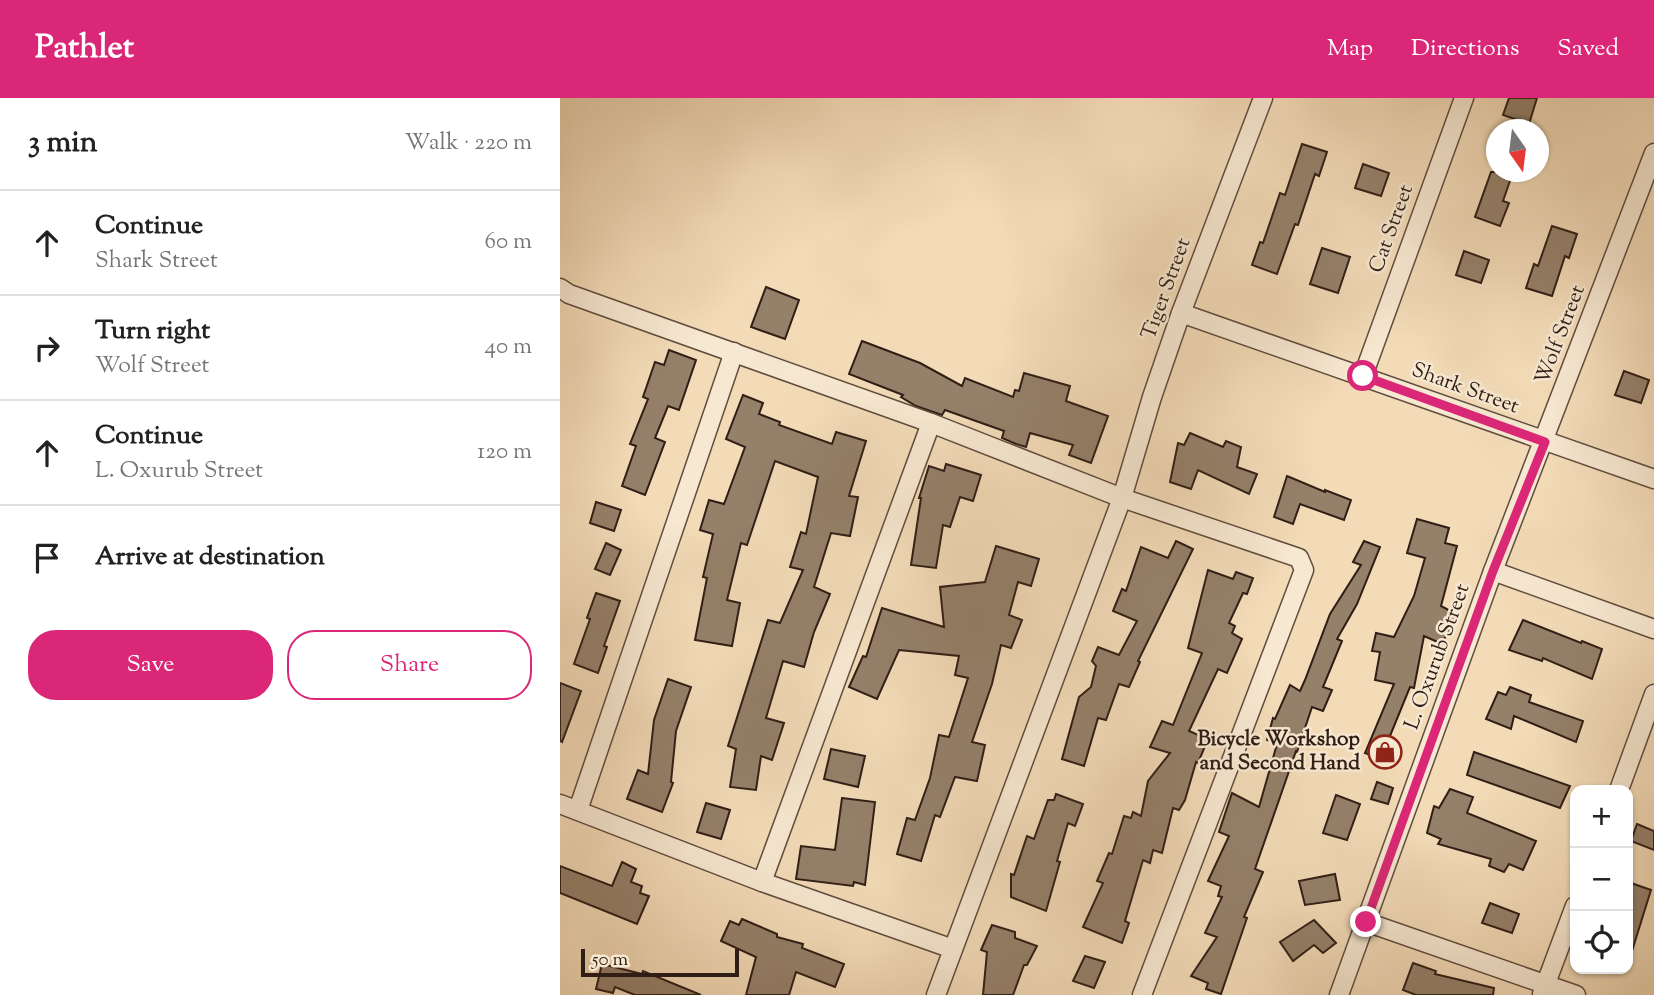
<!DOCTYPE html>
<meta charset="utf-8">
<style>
:root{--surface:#fff;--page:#f6f6f6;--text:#222;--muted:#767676;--line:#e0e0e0;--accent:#db2777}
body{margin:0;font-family:"Sorts Mill Goudy",serif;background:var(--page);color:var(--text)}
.controls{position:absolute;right:21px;bottom:21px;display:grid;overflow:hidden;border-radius:14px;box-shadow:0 2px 5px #0004}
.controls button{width:63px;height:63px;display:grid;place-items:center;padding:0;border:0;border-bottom:2px solid var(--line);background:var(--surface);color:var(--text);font:35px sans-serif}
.compass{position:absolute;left:926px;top:21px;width:63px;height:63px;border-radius:50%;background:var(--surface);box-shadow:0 2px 5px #0004;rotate:166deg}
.scale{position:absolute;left:21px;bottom:18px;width:158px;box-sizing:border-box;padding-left:7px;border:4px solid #301e16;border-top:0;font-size:19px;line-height:24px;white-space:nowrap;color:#301e16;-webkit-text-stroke:5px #f7e8d1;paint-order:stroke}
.stop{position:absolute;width:21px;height:21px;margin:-16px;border:5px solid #db2777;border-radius:50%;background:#fff}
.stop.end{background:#db2777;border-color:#fff;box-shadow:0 2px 7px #0008}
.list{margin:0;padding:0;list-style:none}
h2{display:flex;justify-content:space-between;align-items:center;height:91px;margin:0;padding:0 28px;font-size:30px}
h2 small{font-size:23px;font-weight:400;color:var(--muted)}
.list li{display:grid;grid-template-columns:46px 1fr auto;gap:21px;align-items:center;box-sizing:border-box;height:105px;padding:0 28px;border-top:2px solid var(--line)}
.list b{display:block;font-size:26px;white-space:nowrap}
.list p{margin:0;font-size:23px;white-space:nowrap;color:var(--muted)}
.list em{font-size:23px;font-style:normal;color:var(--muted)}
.actions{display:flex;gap:14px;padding:21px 28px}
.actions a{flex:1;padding:16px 0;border:2px solid var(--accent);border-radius:28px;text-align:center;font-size:24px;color:var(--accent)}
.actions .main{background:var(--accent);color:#fff}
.icon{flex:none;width:38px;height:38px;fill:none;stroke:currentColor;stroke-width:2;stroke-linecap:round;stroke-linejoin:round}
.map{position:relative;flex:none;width:1094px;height:897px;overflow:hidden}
header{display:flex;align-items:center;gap:42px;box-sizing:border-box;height:98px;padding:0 35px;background:var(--accent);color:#fff}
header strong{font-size:33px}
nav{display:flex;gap:38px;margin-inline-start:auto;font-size:24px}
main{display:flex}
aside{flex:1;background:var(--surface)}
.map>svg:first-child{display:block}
.building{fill:#95806a;stroke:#301e16;stroke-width:2}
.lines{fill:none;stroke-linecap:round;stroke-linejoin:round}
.street-casing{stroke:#614d3e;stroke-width:21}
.street{stroke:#f7e8d1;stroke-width:18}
.route{stroke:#db2777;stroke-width:9}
.labels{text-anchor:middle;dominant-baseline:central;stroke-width:5;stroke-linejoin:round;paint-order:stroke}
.street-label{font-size:21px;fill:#301e16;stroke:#f7e8d1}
.poi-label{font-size:21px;font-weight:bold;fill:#301e16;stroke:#f7e8d1;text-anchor:end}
</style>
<header>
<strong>Pathlet</strong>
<nav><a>Map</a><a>Directions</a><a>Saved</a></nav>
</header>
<main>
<aside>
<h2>3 min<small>Walk · 220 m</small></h2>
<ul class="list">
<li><svg class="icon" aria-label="ahead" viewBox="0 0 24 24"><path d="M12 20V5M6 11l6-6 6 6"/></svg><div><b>Continue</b><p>Shark Street</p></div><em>60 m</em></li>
<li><svg class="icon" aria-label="right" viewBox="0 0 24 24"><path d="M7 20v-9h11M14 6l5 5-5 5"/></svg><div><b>Turn right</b><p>Wolf Street</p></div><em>40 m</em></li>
<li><svg class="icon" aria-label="ahead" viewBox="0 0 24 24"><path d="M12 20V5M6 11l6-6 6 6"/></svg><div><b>Continue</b><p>L. Oxurub Street</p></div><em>120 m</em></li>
<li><svg class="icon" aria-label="arrive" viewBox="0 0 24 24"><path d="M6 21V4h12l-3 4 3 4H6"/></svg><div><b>Arrive at destination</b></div></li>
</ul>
<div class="actions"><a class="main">Save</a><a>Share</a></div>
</aside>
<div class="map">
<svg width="1094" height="897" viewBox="0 0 1094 897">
<rect width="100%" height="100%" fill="#f3dbb8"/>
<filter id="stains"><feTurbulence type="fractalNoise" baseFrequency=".00286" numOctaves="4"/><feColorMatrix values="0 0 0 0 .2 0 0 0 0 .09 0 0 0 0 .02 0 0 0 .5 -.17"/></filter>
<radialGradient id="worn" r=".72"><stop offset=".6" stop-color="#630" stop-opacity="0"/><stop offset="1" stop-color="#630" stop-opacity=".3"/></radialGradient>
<g class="building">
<path d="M 949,0 L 977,0 L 969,26 L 943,17 Z"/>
<path d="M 742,46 L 767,54 L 759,78 L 755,76 L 738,127 L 735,126 L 717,176 L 692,167 L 700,144 L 703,145 L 720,95 L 725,97 Z"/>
<path d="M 803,66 L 829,75 L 821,98 L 795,90 Z"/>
<path d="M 931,74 L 953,74 L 943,103 L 949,105 L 940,128 L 915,119 Z"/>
<path d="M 992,128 L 1017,136 L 1009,160 L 1005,158 L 992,198 L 966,190 L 974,166 L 978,168 Z"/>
<path d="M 762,150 L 790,159 L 778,195 L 750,186 Z"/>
<path d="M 904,153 L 929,162 L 921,185 L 896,177 Z"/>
<path d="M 206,189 L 239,202 L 225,241 L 191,229 Z"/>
<path d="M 302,243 L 360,265 L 402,288 L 405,280 L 453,299 L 455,292 L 459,293 L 464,275 L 510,288 L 506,303 L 548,318 L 531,365 L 509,357 L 513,347 L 470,335 L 466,349 L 456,346 L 442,340 L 444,333 L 385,312 L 382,317 L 356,308 L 341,299 L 343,297 L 289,276 Z"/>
<path d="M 109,252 L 136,262 L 119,312 L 108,308 L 95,340 L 105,344 L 85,397 L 62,388 L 76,348 L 70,346 L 88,301 L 83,299 L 95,264 L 104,267 Z"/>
<path d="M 1064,273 L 1089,282 L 1081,305 L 1055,297 Z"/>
<path d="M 183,297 L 203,305 L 199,316 L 220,324 L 219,327 L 272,346 L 276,334 L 306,343 L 289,398 L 298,399 L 290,438 L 271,435 L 254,489 L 270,496 L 254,534 L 244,569 L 223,563 L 206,620 L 224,625 L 212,662 L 201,658 L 196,692 L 170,689 L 176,651 L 168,648 L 208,522 L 220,525 L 243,472 L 230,469 L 241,434 L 246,436 L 258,379 L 215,363 L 187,447 L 181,445 L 167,502 L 180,505 L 172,548 L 135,542 L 147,480 L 143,479 L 153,436 L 140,432 L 149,402 L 164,406 L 185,349 L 166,341 Z"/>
<path d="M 630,335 L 663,349 L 666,343 L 681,349 L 677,369 L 697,376 L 689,396 L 638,372 L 631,391 L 610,384 L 618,345 L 624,347 Z"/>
<path d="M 386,366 L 421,377 L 413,403 L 400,399 L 390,429 L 383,427 L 376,470 L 351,467 L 361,400 L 359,400 L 369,368 L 384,373 Z"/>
<path d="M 727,378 L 765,394 L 765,392 L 791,402 L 784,422 L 740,406 L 733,426 L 714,419 Z"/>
<path d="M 36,404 L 61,412 L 54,433 L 30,425 Z"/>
<path d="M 857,421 L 889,430 L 885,445 L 897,448 L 881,508 L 896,516 L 882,546 L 864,538 L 854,590 L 850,589 L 821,660 L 805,655 L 834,586 L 815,582 L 820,554 L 812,553 L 816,535 L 834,539 L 854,498 L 865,460 L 847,455 Z"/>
<path d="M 616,443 L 633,451 L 578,563 L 580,564 L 569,589 L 559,586 L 546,622 L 538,620 L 524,668 L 502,661 L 519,599 L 531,589 L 536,568 L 532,563 L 538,549 L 559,557 L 577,523 L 553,513 L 562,491 L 566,493 L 581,449 L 608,460 Z"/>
<path d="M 804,443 L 820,449 L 797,506 L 777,541 L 782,543 L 763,589 L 772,592 L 763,613 L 752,609 L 737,654 L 736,653 L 695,771 L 703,774 L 684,819 L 687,820 L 661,896 L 646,891 L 648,885 L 631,878 L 657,839 L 645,835 L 662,799 L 658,798 L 661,788 L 648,783 L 669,738 L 659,734 L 672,695 L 699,709 L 717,646 L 707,642 L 713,620 L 715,621 L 730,587 L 740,593 L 745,582 L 770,516 L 801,467 L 793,464 Z"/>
<path d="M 46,445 L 61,452 L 50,477 L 35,471 Z"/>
<path d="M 436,448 L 479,461 L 471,488 L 458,484 L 449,517 L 462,522 L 451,550 L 441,547 L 432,586 L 412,644 L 425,647 L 417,683 L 395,679 L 380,719 L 375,717 L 361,763 L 337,756 L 347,720 L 355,722 L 370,680 L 379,637 L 389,639 L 408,580 L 395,577 L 399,558 L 339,552 L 317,601 L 289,589 L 303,558 L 306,559 L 322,510 L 384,529 L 380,489 L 425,484 Z"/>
<path d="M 648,472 L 673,481 L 676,474 L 693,480 L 687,496 L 683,495 L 669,525 L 675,528 L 672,535 L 682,541 L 667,575 L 658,571 L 629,633 L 648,641 L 638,665 L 636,664 L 625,702 L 619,712 L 613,710 L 602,755 L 593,752 L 590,765 L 583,762 L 565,823 L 569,825 L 562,845 L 523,829 L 543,785 L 537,783 L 549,755 L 552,756 L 564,718 L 571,720 L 573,714 L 581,718 L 588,683 L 610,655 L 590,649 L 602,623 L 613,627 L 642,555 L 628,550 Z"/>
<path d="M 36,495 L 60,503 L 44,548 L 47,549 L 38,575 L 14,566 L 30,521 L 27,520 Z"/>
<path d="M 963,522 L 1021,545 L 1022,543 L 1042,551 L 1032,581 L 983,560 L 982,563 L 949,552 Z"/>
<path d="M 108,581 L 131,589 L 116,633 L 111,684 L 113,685 L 102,714 L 67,701 L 78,672 L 88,676 L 94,622 Z"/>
<path d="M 0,585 L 21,593 L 2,644 L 0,643 Z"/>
<path d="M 950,589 L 971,597 L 969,604 L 1023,623 L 1016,644 L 954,618 L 951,631 L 926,621 L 938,594 L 946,597 Z"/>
<path d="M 271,651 L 305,658 L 298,689 L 264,681 Z"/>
<path d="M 914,654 L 1010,688 L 1000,710 L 907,677 Z"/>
<path d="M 817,684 L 833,690 L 828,706 L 811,701 Z"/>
<path d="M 890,691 L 913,699 L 907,715 L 976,743 L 963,772 L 949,766 L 944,774 L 929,768 L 931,761 L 878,746 L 881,741 L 867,735 L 874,708 L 879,710 Z"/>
<path d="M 496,696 L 523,706 L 515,728 L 508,725 L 497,763 L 500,764 L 486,813 L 451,799 L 451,776 L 454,777 L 467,738 L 474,741 L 488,702 L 494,702 Z"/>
<path d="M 776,697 L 800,706 L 787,742 L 763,735 Z"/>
<path d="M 282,700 L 315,704 L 305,787 L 294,784 L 293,788 L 236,781 L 241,748 L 275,752 Z"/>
<path d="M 146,705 L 170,712 L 161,741 L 137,734 Z"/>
<path d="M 1077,726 L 1094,733 L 1094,752 L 1071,743 Z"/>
<path d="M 62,764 L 76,771 L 71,784 L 82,788 L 80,795 L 89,798 L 77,826 L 0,795 L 0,768 L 52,788 Z"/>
<path d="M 775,776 L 780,802 L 745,807 L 739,783 Z"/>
<path d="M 1068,784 L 1091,792 L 1072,853 L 1068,852 Z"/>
<path d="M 930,805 L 959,816 L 952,835 L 922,825 Z"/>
<path d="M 182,821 L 217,836 L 217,839 L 243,846 L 242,850 L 284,866 L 275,889 L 236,874 L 229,897 L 186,897 L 196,859 L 161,843 L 170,823 L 179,827 Z"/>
<path d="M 754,822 L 776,845 L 763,855 L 754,847 L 733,863 L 720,844 Z"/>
<path d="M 432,827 L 455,834 L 455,840 L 477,848 L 467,867 L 464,867 L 453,897 L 423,897 L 427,854 L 421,852 Z"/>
<path d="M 525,858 L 545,864 L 534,890 L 513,883 Z"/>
<path d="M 853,865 L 876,873 L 875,876 L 934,890 L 933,897 L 856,897 L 843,892 Z"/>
<path d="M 42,866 L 82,876 L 83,873 L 141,897 L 75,897 L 55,889 L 53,895 L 36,891 Z"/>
</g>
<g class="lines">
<defs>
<g id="street">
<path d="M 0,190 L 9,196 L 371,325 L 562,400 L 739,460 L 744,472 L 582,897"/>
<path d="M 621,215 L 1094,381"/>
<path d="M 803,278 L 904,0"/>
<path d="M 933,473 L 1094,531"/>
<path d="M 1059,692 L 1094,596"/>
<path d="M 0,706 L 202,784 L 393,851"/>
<path d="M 18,712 L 174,254"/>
<path d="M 202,784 L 371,325"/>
<path d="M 806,824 L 1016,897"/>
<path d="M 982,896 L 1015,808"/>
<path d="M 376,897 L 562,400 L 592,299 L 621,215 L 703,0"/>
<path d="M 779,897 L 933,473 L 1094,55"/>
</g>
</defs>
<use href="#street" class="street-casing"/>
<use href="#street" class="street"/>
</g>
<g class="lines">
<path class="route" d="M 803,278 L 985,344 L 933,473 L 806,824"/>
</g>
<defs>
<symbol id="shop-ring" viewBox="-11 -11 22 22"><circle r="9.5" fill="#f7e8d1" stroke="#8f2418" stroke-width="1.5"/><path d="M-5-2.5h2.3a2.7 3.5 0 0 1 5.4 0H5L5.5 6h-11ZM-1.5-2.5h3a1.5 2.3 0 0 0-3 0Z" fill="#8f2418"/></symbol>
</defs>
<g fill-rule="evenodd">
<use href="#shop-ring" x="806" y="635" width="38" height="38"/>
</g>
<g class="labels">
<g class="street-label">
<text transform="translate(832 131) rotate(-70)">Cat Street</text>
<text transform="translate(607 191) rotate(-70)">Tiger Street</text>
<text transform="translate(1001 237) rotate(-69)">Wolf Street</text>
<text transform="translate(905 291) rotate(20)">Shark Street</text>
<text transform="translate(878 559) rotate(-70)">L. Oxurub Street</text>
</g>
<g class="poi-label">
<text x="800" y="642">Bicycle Workshop<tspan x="800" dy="24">and Second Hand</tspan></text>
</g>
</g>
<rect width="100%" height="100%" filter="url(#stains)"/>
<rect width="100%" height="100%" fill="url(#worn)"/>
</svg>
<div class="controls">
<button>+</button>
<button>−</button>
<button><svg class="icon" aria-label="locate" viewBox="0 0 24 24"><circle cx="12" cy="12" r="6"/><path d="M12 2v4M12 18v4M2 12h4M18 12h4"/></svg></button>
</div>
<svg class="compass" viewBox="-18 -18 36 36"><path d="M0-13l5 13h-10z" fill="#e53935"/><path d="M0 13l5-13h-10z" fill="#767676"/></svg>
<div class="scale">50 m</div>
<div class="stop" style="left:803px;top:278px"></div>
<div class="stop end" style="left:806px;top:824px"></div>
</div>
</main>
